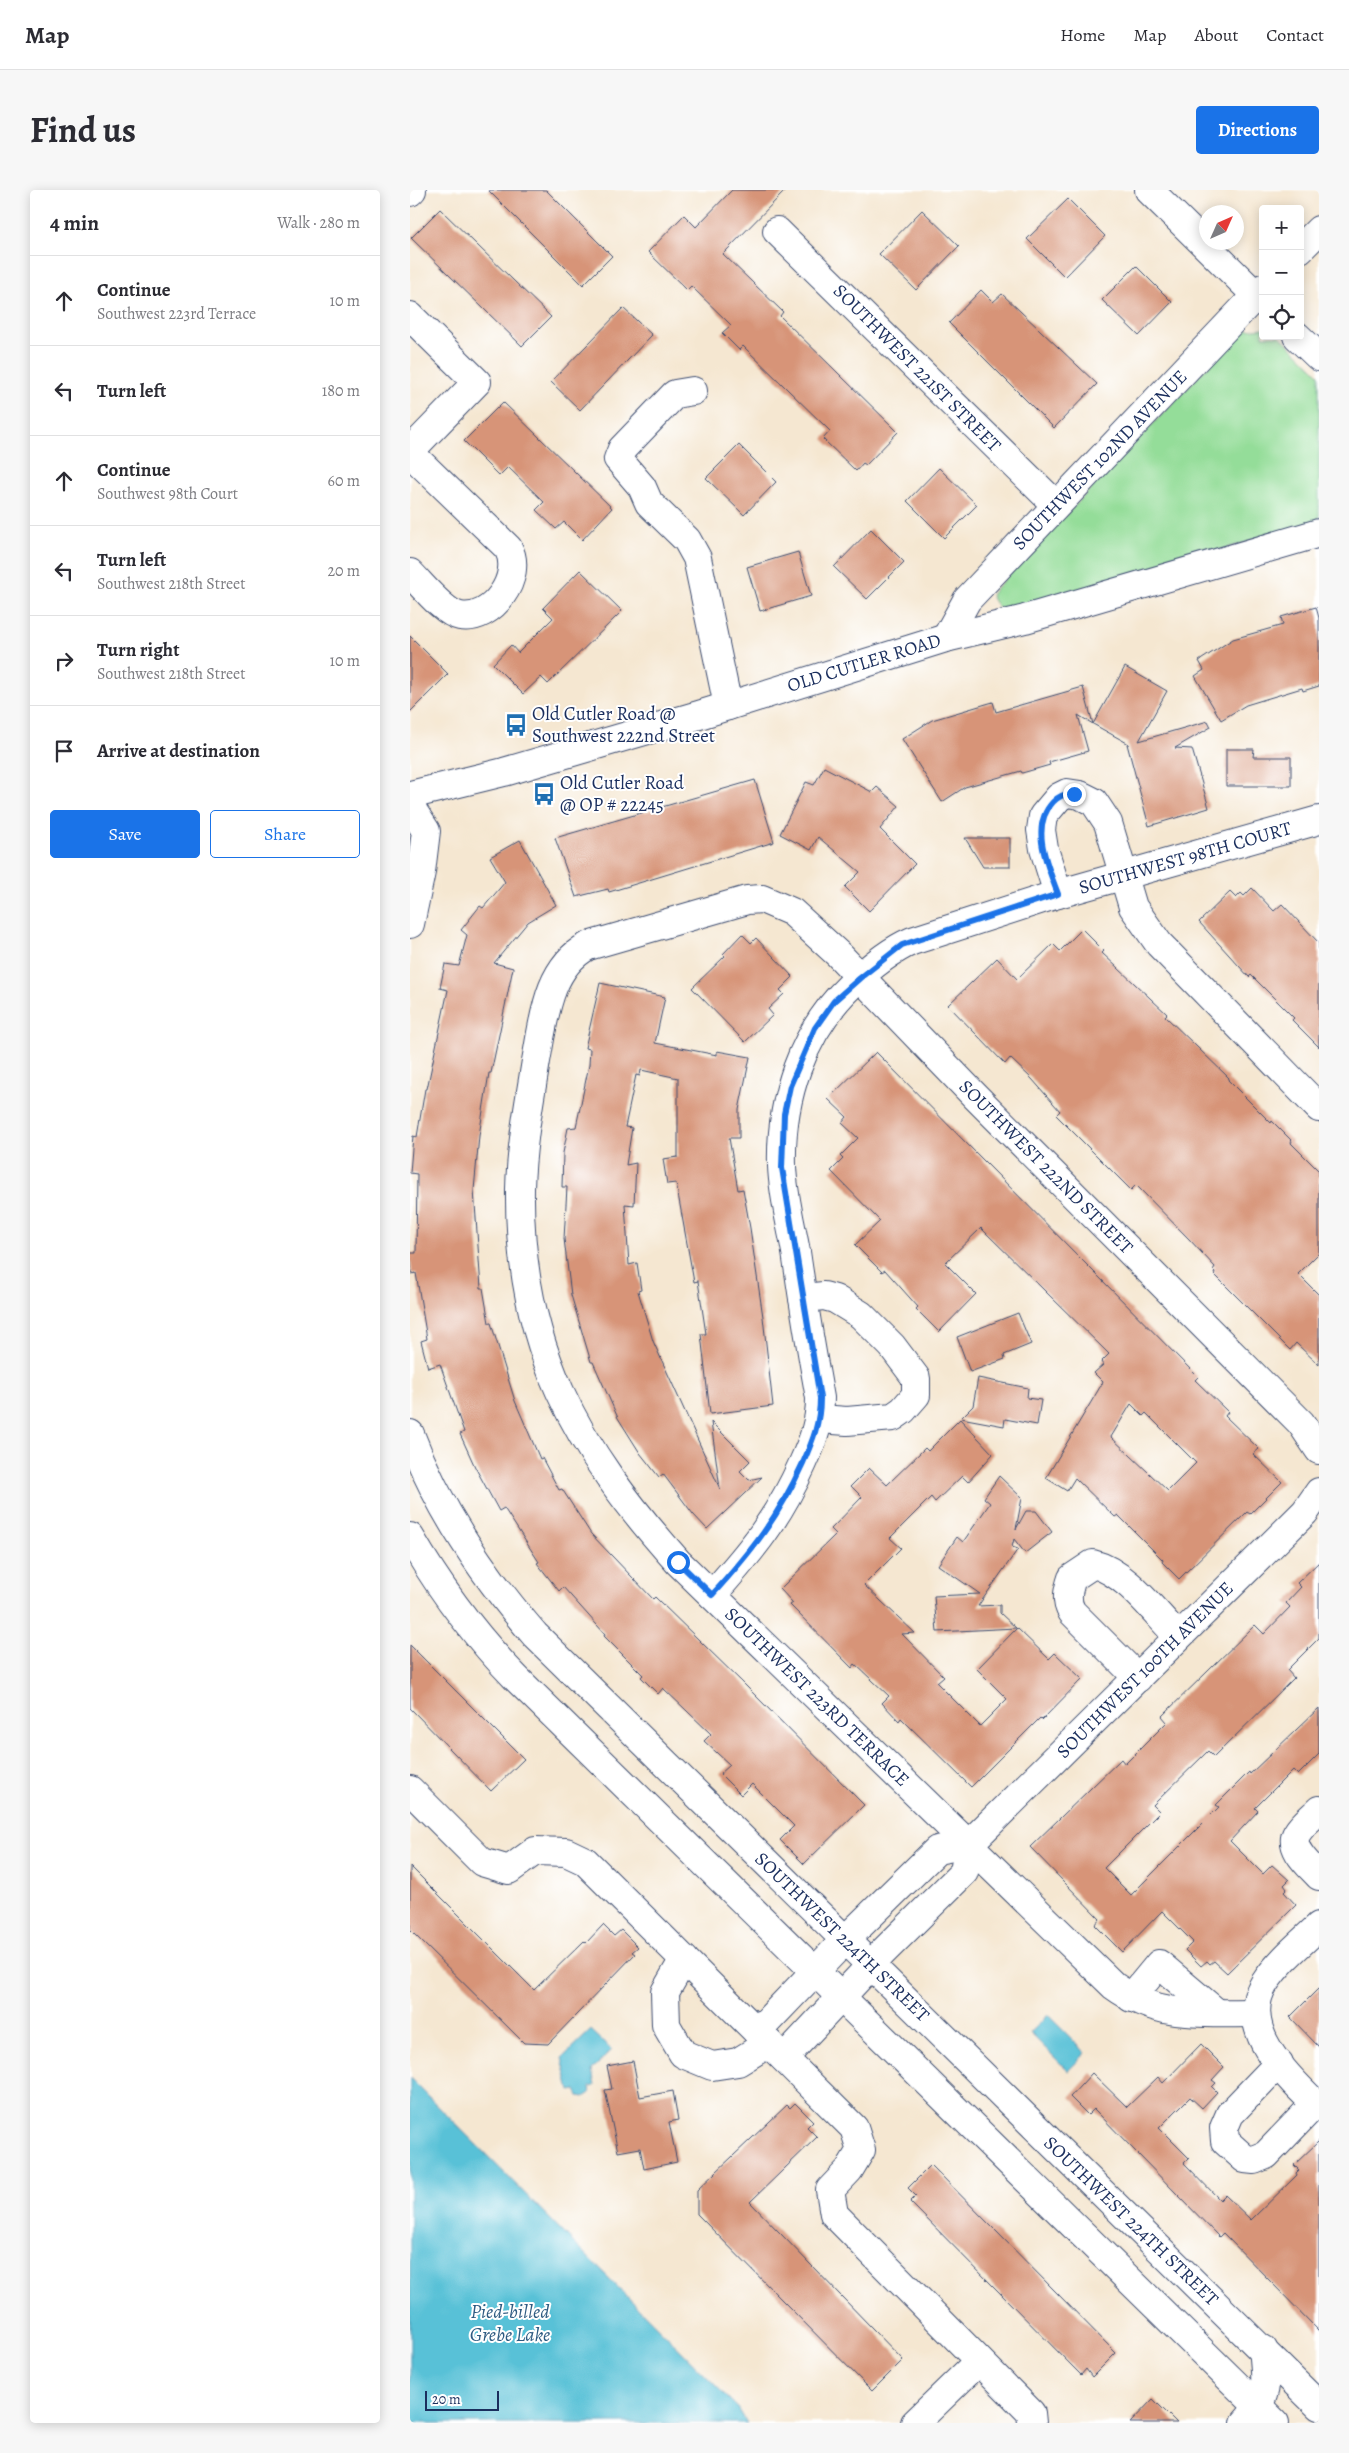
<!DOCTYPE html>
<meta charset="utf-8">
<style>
:root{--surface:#fff;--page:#f7f7f7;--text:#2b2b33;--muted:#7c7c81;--line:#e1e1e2;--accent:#1a73e8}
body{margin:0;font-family:Alegreya,serif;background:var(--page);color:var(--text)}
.controls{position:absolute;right:15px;top:15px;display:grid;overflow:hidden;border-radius:5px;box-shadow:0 2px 12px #0003}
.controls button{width:45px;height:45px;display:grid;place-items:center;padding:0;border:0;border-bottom:1px solid var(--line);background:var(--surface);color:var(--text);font:25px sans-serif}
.compass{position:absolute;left:789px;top:15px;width:45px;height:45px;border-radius:50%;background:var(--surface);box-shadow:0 2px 12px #0003;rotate:45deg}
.scale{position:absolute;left:15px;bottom:12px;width:74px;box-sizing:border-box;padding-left:5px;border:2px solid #1b2f5e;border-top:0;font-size:14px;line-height:18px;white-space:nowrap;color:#1b2f5e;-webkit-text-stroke:4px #fff;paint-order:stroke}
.stop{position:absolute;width:15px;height:15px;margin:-11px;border:4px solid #1a73e8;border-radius:50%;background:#fff}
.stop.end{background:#1a73e8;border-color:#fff;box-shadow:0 1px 5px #0008}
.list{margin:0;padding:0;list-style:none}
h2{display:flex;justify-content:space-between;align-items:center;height:65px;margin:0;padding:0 20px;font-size:21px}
h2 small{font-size:16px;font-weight:400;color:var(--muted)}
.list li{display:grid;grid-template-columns:32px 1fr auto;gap:15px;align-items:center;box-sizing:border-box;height:90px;padding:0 20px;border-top:1px solid var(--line)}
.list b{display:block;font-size:19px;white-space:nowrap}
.list p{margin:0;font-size:16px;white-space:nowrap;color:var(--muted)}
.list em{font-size:16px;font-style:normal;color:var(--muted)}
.actions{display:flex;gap:10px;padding:15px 20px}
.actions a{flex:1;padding:11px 0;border:1px solid var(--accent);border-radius:5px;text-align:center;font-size:18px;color:var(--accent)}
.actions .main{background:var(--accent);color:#fff}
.icon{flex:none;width:28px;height:28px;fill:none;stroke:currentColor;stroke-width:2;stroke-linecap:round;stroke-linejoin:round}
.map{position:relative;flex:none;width:909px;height:2233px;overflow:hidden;border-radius:5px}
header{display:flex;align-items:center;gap:30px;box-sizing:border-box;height:70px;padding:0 25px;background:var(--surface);border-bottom:1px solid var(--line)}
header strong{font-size:24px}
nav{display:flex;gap:28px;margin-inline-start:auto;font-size:18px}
.intro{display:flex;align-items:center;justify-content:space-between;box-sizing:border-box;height:120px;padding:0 30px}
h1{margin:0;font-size:35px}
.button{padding:12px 22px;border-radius:5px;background:var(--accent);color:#fff;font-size:18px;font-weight:700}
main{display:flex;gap:30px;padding:0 30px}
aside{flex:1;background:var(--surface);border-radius:5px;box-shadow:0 2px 12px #0003}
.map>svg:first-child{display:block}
.green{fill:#94dd99;stroke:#58867c}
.water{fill:#59c1d7;stroke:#3a789a}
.building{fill:#d79478;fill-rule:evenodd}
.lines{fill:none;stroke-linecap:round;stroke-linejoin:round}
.minor-casing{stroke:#3c4b6f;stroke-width:30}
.minor{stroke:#fff;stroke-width:28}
.route{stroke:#1a73e8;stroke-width:6}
.labels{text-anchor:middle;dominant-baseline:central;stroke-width:4;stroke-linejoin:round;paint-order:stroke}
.street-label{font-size:19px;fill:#1b2f5e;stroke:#fff}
.poi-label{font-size:19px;fill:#1b2f5e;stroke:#fff;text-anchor:start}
.water-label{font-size:20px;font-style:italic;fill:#2e5b82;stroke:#fff}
</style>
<header>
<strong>Map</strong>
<nav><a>Home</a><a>Map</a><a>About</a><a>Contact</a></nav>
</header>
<div class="intro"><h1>Find us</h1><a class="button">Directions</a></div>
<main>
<aside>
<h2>4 min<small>Walk · 280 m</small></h2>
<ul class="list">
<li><svg class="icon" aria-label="ahead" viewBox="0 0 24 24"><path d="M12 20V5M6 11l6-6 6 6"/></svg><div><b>Continue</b><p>Southwest 223rd Terrace</p></div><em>10 m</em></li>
<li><svg class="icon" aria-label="left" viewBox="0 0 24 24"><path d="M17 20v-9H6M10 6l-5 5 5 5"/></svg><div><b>Turn left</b></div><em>180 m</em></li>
<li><svg class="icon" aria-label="ahead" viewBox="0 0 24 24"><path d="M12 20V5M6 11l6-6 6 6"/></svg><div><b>Continue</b><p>Southwest 98th Court</p></div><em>60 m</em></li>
<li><svg class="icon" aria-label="left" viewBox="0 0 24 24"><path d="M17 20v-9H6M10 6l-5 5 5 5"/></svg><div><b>Turn left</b><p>Southwest 218th Street</p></div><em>20 m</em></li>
<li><svg class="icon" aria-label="right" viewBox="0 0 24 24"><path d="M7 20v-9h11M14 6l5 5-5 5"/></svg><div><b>Turn right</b><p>Southwest 218th Street</p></div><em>10 m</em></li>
<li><svg class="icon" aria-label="arrive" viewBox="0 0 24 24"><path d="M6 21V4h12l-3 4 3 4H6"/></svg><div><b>Arrive at destination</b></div></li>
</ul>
<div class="actions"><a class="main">Save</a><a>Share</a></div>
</aside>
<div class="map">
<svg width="909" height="2233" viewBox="0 0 909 2233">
<rect width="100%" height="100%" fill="#fff"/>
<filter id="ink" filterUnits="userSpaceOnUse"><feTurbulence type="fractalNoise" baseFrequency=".02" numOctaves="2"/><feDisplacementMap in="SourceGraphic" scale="10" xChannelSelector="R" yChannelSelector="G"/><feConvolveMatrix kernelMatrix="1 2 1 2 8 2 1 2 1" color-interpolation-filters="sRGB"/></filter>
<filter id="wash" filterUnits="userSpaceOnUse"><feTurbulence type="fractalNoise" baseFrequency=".0096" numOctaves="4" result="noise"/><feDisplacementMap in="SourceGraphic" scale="20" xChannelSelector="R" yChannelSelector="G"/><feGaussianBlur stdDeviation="1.12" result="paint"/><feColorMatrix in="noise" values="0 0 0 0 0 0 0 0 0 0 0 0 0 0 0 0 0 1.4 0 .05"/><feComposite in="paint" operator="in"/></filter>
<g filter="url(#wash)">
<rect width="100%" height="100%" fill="#f5e7d1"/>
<path class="green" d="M 853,138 L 853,146 L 870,146 L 909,184 L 909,331 L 604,420 C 591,421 586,417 581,405 L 586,398 L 827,146 L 837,140 Z"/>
<g class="water">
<path d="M 638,1825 L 676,1863 L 658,1881 L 620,1843 Z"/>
<path d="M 181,1840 L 202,1860 L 182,1880 L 185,1896 L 179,1897 L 180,1903 L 174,1907 L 169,1906 L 166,1900 L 160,1901 L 152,1868 Z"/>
<path d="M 0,1888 L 328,2218 L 337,2233 L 0,2233 Z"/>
</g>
<g id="blocks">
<g class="building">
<path d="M 78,0 L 136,0 L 202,66 L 173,95 Z"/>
<path d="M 322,0 L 376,0 L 313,64 L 373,122 L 370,126 L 488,242 L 456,275 L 453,273 L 446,281 L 413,249 L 420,241 L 333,156 L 329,160 L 312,143 L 321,135 L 281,96 L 277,100 L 238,62 L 274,25 L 286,37 Z"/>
<path d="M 658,9 L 695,46 L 655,87 L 617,49 Z"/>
<path d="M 30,19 L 141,127 L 112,156 L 1,48 Z"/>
<path d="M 512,20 L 549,56 L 506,100 L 469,64 Z"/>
<path d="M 726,76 L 762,112 L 729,146 L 692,110 Z"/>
<path d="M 571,100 L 583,112 L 592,104 L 687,194 L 644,238 L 539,133 Z"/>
<path d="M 213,118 L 242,145 L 170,220 L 141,192 Z"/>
<path d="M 93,212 L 202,318 L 172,350 L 154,332 L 146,339 L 126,320 L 134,312 L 98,277 L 89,286 L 54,251 Z"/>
<path d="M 329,255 L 366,292 L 334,325 L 296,288 Z"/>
<path d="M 529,278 L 567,315 L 534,348 L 497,311 Z"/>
<path d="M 461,339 L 494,372 L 457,409 L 424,377 Z"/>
<path d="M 388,362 L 401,406 L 350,421 L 337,377 Z"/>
<path d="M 170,380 L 212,421 L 138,494 L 131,487 L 113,504 L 83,474 L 101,455 L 108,463 L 143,428 L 133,418 Z"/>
<path d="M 906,417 L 909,428 L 909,496 L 893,501 L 892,498 L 836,515 L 811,530 L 785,486 L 794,480 L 789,471 L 823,449 L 873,435 L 871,427 Z"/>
<path d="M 0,446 L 38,484 L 0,522 Z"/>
<path d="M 715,477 L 757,501 L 729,551 L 798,531 L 801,537 L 765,558 L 782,559 L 799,618 L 739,636 L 717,554 L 719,554 L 683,534 Z"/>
<path d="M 673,497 L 683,534 L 668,525 L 678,561 L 639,572 L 640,575 L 612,583 L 611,581 L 555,597 L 532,612 L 492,549 L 522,530 L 583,512 L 586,522 Z"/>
<path d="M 816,559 L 844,559 L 843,567 L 881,567 L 881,596 L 816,596 Z"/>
<path d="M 414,577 L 462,602 L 467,597 L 489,616 L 470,639 L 505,674 L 459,721 L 435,697 L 450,682 L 408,647 L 401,660 L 370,644 L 396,592 L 404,595 Z"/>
<path d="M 345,590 L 364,652 L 199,702 L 198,699 L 166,707 L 145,648 Z"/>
<path d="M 555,648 L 600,648 L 600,677 L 573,677 Z"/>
<path d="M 110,650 L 146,715 L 118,732 L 84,773 L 103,778 L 81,883 L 79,883 L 69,946 L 64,1000 L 71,1098 L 73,1098 L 79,1133 L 81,1133 L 105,1211 L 130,1269 L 132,1268 L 149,1300 L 152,1299 L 181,1344 L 243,1409 L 245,1407 L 335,1495 L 454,1615 L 394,1674 L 370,1650 L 384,1636 L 342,1594 L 331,1605 L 310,1584 L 320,1575 L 294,1551 L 301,1544 L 253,1498 L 248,1504 L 231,1487 L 233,1485 L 194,1446 L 195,1444 L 153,1397 L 149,1401 L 127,1373 L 129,1372 L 94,1318 L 89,1321 L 65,1277 L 50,1244 L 54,1242 L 30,1174 L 18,1178 L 11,1151 L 17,1149 L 6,1083 L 2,1084 L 0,1063 L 6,1063 L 7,984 L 0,983 L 3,946 L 7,947 L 15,899 L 17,899 L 38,800 L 30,798 L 35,774 L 49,776 L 57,745 L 51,740 L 70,716 L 73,718 L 95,692 L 80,667 Z"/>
<path d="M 842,698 L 864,721 L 872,714 L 909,753 L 909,857 L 882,830 L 884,828 L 841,785 L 839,787 L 789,732 L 820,702 L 826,708 L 831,703 L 834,706 Z"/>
<path d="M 672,739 L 694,761 L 692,763 L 757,824 L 755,826 L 819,888 L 818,890 L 861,933 L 862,931 L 882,951 L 881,953 L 909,981 L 909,1063 L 888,1084 L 909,1105 L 909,1175 L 886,1153 L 880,1160 L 804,1084 L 805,1082 L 803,1080 L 805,1077 L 779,1049 L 726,995 L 721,1000 L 646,925 L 650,921 L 622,889 L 600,868 L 595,874 L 538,815 L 587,768 L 607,789 L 643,754 L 650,761 Z"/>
<path d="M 332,744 L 341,753 L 346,748 L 383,787 L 370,800 L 374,804 L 358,819 L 363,825 L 335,852 L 282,798 L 315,766 L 313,764 Z"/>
<path d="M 190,793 L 255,807 L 245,853 L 307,865 L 307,861 L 340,867 L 329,920 L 329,948 L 319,948 L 328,1000 L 333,999 L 340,1038 L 353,1127 L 363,1216 L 300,1224 L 291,1144 L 296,1144 L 288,1091 L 284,1092 L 266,993 L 257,994 L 253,969 L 268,967 L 268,888 L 231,880 L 230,886 L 226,885 L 215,937 L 222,938 L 216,975 L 226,973 L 224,1015 L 215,1014 L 219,1075 L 227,1073 L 231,1100 L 228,1101 L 243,1151 L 310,1299 L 301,1232 L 340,1271 L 330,1281 L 339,1290 L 352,1287 L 297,1339 L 283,1324 L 253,1284 L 249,1287 L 230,1263 L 208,1228 L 183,1172 L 181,1172 L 161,1105 L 154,1049 L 157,997 L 152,997 L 153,963 L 158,938 L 166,937 L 179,875 L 180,859 L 175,858 Z"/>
<path d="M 466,862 L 788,1187 L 785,1190 L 818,1222 L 815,1226 L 849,1259 L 843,1264 L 872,1292 L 840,1324 L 837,1322 L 769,1389 L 752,1372 L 753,1370 L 708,1325 L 705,1327 L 665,1288 L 657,1301 L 636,1288 L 693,1192 L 684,1183 L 693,1175 L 691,1172 L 699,1164 L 571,1038 L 535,1073 L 566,1104 L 529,1142 L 506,1119 L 508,1117 L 475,1080 L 472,1082 L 445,1055 L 470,1031 L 421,981 L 433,969 L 430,966 L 448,948 L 432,933 L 437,927 L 418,909 ZM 721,1214 L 733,1226 L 736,1223 L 786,1273 L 758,1301 L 701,1247 Z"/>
<path d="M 608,1123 L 621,1154 L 594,1165 L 595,1169 L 560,1182 L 547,1147 Z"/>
<path d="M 568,1188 L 618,1198 L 617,1208 L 631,1210 L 627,1235 L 595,1229 L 594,1236 L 551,1228 L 563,1216 Z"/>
<path d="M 550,1229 L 583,1264 L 558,1292 L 552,1286 L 525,1312 L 521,1307 L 480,1348 L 491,1358 L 454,1395 L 505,1443 L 492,1444 L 534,1487 L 527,1493 L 570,1536 L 597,1509 L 567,1479 L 607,1438 L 639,1469 L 645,1463 L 672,1489 L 632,1530 L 630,1528 L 561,1597 L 491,1528 L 489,1531 L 472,1513 L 479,1506 L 445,1474 L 442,1478 L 380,1415 L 383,1413 L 370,1399 L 426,1344 L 421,1339 L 452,1307 L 441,1296 L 459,1278 L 477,1295 L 515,1258 L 518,1261 Z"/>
<path d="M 589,1286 L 612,1308 L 606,1339 L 616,1321 L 626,1321 L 642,1342 L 615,1363 L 604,1349 L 602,1357 L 608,1359 L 568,1416 L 590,1415 L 590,1423 L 606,1438 L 527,1442 L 524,1406 L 570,1404 L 528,1375 L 547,1347 L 553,1352 L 580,1313 L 574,1308 Z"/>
<path d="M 909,1372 L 909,1448 L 877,1480 L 884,1488 L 804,1567 L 798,1561 L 743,1615 L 750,1622 L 694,1678 L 721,1705 L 809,1617 L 806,1615 L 839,1582 L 840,1584 L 909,1518 L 909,1564 L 888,1585 L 883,1580 L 845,1618 L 848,1621 L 820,1651 L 853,1684 L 862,1675 L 879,1690 L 874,1695 L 877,1699 L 874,1702 L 886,1715 L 817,1783 L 804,1771 L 800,1774 L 797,1771 L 791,1776 L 775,1760 L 783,1752 L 752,1721 L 712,1762 L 685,1735 L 690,1729 L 620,1657 L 711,1569 L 715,1574 L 757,1532 L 752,1526 L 845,1435 L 854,1444 L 880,1417 L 876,1413 L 891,1397 L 887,1393 Z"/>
<path d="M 0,1455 L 114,1569 L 81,1601 L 0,1518 Z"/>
<path d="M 0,1676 L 124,1800 L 174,1751 L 176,1753 L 193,1735 L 204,1746 L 211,1740 L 228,1757 L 222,1762 L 225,1764 L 138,1854 L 114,1853 L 0,1740 Z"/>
<path d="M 909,1798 L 909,1857 L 880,1827 Z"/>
<path d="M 791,1854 L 814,1877 L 802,1890 L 806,1893 L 802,1897 L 807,1902 L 792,1918 L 780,1907 L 749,1938 L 779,1968 L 774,1973 L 810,2010 L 815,2005 L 841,2030 L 887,1985 L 886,1983 L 889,1980 L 884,1975 L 909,1951 L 909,2141 L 813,2043 L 809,2047 L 684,1919 L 678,1925 L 660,1907 L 682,1883 L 717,1917 L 748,1887 L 753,1893 Z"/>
<path d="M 223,1871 L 230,1907 L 263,1901 L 268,1930 L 259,1932 L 267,1972 L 234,1979 L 230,1958 L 208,1962 L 195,1900 L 202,1899 L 197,1876 Z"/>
<path d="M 385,1913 L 403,1931 L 397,1937 L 407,1947 L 340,2012 L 493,2170 L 462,2201 L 287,2024 L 287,2000 L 377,1915 L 380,1918 Z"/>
<path d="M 521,1975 L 706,2163 L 682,2187 L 676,2179 L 671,2185 L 500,2012 L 506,2006 L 498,1998 Z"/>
<path d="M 743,2209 L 767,2233 L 720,2233 Z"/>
</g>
</g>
</g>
<g filter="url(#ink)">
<use href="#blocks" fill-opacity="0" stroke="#3c4b6f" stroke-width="1"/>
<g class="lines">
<defs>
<g id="minor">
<path d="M 739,0 L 853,112"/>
<path d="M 0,2 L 2,0"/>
<path d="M 367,41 L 646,315"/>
<path d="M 890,59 L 909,40"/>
<path d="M 0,126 L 67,192 L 0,261"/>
<path d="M 887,146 L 909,167"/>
<path d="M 283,201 L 265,204 L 212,259 L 208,269 L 232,297 L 239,313 L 277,350 L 287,368 L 318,516"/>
<path d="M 0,263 L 98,358 C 114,386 82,432 50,426 C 34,423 12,395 0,383"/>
<path d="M 536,448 L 557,410 L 853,98"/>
<path d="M 0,605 L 94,582 L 289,525 L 536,448 L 615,429 L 909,343"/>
<path d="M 0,616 L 16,641 L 11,682 L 0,734"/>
<path d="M 648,704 L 634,659 L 631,640 L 633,626 L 649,607 L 657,603 L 670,605 L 684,612 L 698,633 L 723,717 L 749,754 L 909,918"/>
<path d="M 393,1108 L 414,1106 L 425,1109 L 451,1125 L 482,1156 L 506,1188 L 506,1205 L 493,1220 L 483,1227 L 437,1231 L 410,1229"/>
<path d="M 0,1244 C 28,1319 73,1385 125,1445 L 909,2216"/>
<path d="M 0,1347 C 30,1399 65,1446 107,1489 L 865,2233"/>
<path d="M 302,1405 C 342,1360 368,1329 393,1273 C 403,1251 410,1233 410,1208 C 401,1159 393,1111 386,1062 C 381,1034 373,1005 372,976 C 370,909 392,842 441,795 C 459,778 479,761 502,751 L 648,704 L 909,630"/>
<path d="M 728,1488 L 662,1422 C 655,1411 658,1400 662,1388 L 683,1374 C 716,1382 744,1422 768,1446"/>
<path d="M 0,1600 L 72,1672 L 99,1680 L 125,1661 L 156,1662 L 175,1671 L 444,1938 L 451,1960 L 439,1980 L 420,2000 L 424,2024 L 621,2223 L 622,2233"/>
<path d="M 909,1620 C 902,1627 892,1634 887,1643 C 878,1658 900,1676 909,1686"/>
<path d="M 909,1736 C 890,1754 868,1772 854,1794 C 826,1839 879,1889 909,1917"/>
<path d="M 274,1769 L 255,1802 L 256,1835 L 273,1864 L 302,1876 L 328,1872 L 359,1853"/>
<path d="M 721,1808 L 749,1774 L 807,1823"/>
<path d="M 846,1823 C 793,1823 749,1829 704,1796 L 268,1372 C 166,1258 108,1156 110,999 C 111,956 119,914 126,871 C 134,830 137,778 178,756 L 337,710 L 352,709 L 382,722 L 429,765 L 566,907 L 891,1233 L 909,1260"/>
<path d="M 347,1842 L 435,1750 L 527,1660 L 559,1654"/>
<path d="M 374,1868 L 474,1761 L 554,1682 L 559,1654 L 895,1322 L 909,1302"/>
<path d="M 869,1873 L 820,1924 L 814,1938 L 815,1951 L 835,1969 L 844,1970 L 856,1965 L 905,1914"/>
<path d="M 505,2233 L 569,2171"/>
<path d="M 835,2233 C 859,2207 857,2193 853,2159"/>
</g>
</defs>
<use href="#minor" class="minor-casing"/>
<use href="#minor" class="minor"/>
</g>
</g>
<g class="lines" filter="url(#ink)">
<path class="route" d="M 268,1372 L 302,1405 C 342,1361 368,1328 393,1273 C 403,1250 410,1233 410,1208 L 372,978 L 374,924 L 380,896 L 405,838 L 424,811 L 450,788 L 492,755 L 648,704 C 638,677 619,637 643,612 C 649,606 655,603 664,604"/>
</g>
<defs>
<symbol id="bus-bare" viewBox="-9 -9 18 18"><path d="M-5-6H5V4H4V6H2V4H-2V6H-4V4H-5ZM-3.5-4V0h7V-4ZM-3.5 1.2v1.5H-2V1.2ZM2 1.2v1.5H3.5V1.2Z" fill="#1f6fb2" stroke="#fff" stroke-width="2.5" paint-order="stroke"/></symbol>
</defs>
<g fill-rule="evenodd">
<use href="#bus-bare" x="90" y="519" width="32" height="32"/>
<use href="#bus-bare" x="118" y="588" width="32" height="32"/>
</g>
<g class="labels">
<g class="street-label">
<text transform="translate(507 178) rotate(45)">SOUTHWEST 221ST STREET</text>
<text transform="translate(690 270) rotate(-46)">SOUTHWEST 102ND AVENUE</text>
<text transform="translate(454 473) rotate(-17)">OLD CUTLER ROAD</text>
<text transform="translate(775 668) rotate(-16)">SOUTHWEST 98TH COURT</text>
<text transform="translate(636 977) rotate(45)">SOUTHWEST 222ND STREET</text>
<text transform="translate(735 1480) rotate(-45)">SOUTHWEST 100TH AVENUE</text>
<text transform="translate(407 1507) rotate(44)">SOUTHWEST 223RD TERRACE</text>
<text transform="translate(432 1747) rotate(44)">SOUTHWEST 224TH STREET</text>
<text transform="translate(721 2031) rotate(44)">SOUTHWEST 224TH STREET</text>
</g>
<g class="poi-label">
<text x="122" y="524">Old Cutler Road @<tspan x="122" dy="22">Southwest 222nd Street</tspan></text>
<text x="150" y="593">Old Cutler Road<tspan x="150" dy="22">@ OP # 22245</tspan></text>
</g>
<g class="water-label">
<text x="100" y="2121">Pied-billed<tspan x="100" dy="23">Grebe Lake</tspan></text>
</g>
</g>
</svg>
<div class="controls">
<button>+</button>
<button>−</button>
<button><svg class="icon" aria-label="locate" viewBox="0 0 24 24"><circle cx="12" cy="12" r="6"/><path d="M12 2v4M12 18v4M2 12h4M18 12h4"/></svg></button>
</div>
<svg class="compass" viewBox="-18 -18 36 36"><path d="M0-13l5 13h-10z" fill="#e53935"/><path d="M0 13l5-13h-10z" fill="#7c7c81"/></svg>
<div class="scale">20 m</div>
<div class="stop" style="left:268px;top:1372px"></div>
<div class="stop end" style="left:664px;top:604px"></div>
</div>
</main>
